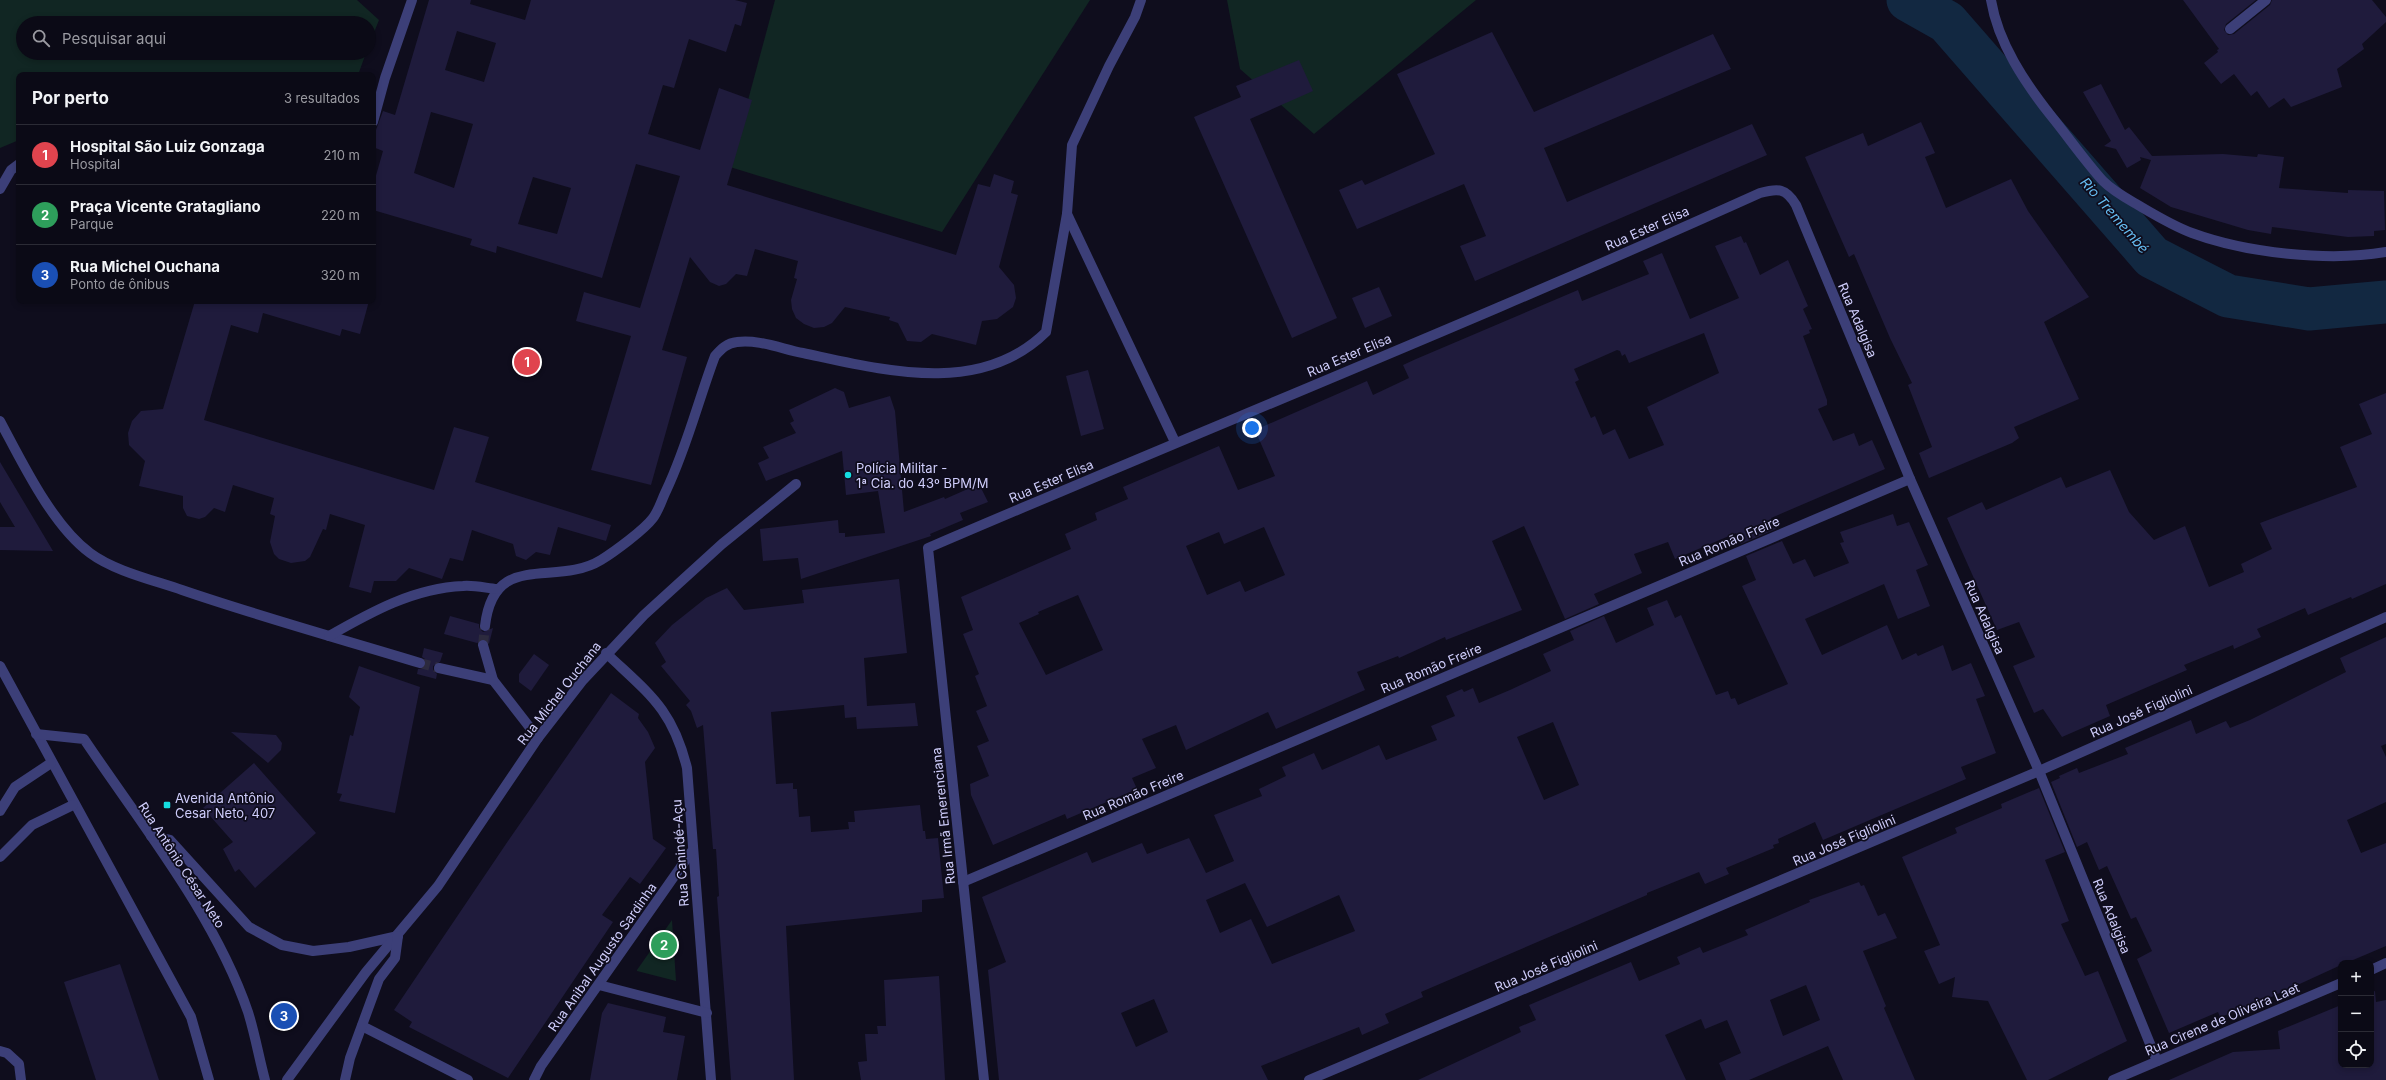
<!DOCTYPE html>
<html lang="pt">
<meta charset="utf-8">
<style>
:root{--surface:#0b0a16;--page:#191823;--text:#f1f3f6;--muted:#9a9aa1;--line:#2b2b35;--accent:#14dde0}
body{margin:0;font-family:Inter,sans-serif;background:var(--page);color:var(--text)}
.controls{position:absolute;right:12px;bottom:12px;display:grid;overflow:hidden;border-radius:8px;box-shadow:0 2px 6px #0003}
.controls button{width:36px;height:36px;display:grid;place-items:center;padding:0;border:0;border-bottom:1px solid var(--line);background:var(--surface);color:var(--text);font:20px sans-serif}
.you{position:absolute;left:1252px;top:428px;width:14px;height:14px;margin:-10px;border:3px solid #fff;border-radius:50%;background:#1a73e8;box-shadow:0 0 0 6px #1a73e833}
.badge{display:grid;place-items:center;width:26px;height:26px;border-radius:50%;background:var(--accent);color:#fff;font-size:13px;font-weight:700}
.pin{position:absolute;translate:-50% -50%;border:2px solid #fff;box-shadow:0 1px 4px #0006}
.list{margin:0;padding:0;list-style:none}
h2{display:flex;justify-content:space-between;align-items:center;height:52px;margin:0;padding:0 16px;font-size:17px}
h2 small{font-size:13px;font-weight:400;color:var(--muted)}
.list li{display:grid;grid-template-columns:26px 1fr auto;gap:12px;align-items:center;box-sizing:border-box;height:60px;padding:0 16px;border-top:1px solid var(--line)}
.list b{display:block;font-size:15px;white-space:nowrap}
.list p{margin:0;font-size:13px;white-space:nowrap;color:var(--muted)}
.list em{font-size:13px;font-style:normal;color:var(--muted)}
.icon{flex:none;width:22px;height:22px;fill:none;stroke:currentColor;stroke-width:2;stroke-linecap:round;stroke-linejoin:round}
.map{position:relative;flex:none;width:2386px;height:1080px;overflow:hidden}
.search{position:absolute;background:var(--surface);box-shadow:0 2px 6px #0003;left:16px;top:16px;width:360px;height:44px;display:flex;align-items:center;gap:10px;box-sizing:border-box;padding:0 14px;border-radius:22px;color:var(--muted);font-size:15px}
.panel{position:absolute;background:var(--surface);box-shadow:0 2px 6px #0003;left:16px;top:72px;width:360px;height:232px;border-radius:8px}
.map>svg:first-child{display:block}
.green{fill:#112623}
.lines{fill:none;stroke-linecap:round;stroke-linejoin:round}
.river{stroke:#122841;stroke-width:43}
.building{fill:#1f1b3c;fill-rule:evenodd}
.minor-tunnel{stroke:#2c2a3e;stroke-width:10;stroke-dasharray:10 5;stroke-linecap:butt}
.minor{stroke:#3c3f78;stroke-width:10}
.poi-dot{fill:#14dde0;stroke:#0f0d1d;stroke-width:1.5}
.labels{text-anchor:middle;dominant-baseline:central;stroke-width:3.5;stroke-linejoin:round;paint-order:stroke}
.street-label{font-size:13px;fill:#cfcdfb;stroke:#0f0d1d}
.poi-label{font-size:13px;fill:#cfcdfb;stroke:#0f0d1d;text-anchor:start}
.water-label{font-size:14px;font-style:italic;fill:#65bcf1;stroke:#0f0d1d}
</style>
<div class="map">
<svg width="2386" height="1080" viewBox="0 0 2386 1080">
<rect width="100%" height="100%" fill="#0f0d1d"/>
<g class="green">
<path d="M 0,0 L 357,0 L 379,20 L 369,45 L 369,23 L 23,23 L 23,53 L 366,53 L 358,75 L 19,75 L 19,140 L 0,148 Z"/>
<path d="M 775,0 L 1090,0 L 942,232 L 730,167 Z"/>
<path d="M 1227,0 L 1476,0 L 1314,134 L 1240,69 Z"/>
<path d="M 672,920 L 676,981 L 637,971 L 637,970 Z"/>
</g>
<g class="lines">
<path class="river" d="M 1908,0 L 1947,22 L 2152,257 L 2228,296 L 2309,309 L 2386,302"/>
</g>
<g class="building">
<path d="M 429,0 L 471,0 L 470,4 L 525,20 L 531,0 L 735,0 L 747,3 L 741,26 L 735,24 L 726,52 L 689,39 L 674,88 L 663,85 L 648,134 L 700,150 L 719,88 L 752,100 L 727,185 L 956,255 L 978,184 L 990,187 L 994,174 L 1014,181 L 1011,193 L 1018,195 L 999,267 L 1014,285 L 1016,298 L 1013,307 L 997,319 L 982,321 L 976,345 L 932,334 L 921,342 L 907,341 L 898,323 L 889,320 L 890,317 L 845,307 L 832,323 L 824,327 L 814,328 L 804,324 L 796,318 L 792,309 L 791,300 L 797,279 L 794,278 L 798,261 L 755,249 L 747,276 L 736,274 L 726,284 L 719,286 L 710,282 L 690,257 L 662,350 L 687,357 L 651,485 L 591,470 L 631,336 L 576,321 L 584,292 L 640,308 L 680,176 L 636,164 L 602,278 L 497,246 L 496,253 L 470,245 L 472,239 L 373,210 L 373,186 L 383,151 L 373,147 L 373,138 L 383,111 L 395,115 ZM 457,31 L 496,43 L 484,82 L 445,70 ZM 431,112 L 473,124 L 454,188 L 414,173 ZM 533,177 L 571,188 L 557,234 L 518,224 Z"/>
<path d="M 2183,0 L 2256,0 L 2226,24 L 2224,30 L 2228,35 L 2234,34 L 2270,5 L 2272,0 L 2372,0 L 2386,17 L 2386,22 L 2362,44 L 2364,49 L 2337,69 L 2342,87 L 2291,107 L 2284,98 L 2269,108 L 2257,91 L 2251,96 L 2234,74 L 2221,84 L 2204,63 L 2218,52 L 2217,50 L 2219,49 Z"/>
<path d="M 1492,32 L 1534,112 L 1713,34 L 1731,69 L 1544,148 L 1567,202 L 1752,124 L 1767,155 L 1475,281 L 1460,246 L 1486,236 L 1464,184 L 1357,229 L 1339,190 L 1362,180 L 1365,185 L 1435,154 L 1397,74 Z"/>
<path d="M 1299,60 L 1313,91 L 1250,119 L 1337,318 L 1292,338 L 1194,117 L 1241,97 L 1236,86 Z"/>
<path d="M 2101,84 L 2125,130 L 2129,127 L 2152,156 L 2223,154 L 2257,157 L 2258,154 L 2284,157 L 2279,188 L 2348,193 L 2348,190 L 2384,191 L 2385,230 L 2374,231 L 2374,236 L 2348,237 L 2272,227 L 2271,234 L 2248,230 L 2171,207 L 2140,188 L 2151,160 L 2140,157 L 2141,160 L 2127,168 L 2116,149 L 2104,146 L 2111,141 L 2083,92 Z"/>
<path d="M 1921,122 L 1935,153 L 1925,157 L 1946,208 L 2011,179 L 2028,211 L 2089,297 L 2044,322 L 2079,399 L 2014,427 L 2019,438 L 2012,443 L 1929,478 L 1919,453 L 1932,447 L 1908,385 L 1912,383 L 1890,338 L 1854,254 L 1849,257 L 1805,157 L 1863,133 L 1868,146 Z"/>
<path d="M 1741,236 L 1744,243 L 1746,242 L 1760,275 L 1788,260 L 1808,306 L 1803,309 L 1812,329 L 1809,330 L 1810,333 L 1803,336 L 1827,400 L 1827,405 L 1818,409 L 1833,441 L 1854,433 L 1859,446 L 1872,440 L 1885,469 L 1771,518 L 1776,529 L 1741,544 L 1736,533 L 1675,559 L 1668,542 L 1634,554 L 1642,573 L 1594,594 L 1599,604 L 1565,619 L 1524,526 L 1492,541 L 1522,610 L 1446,640 L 1445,637 L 1399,658 L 1398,656 L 1357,672 L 1365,690 L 1276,729 L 1268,712 L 1186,750 L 1176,725 L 1142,739 L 1156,768 L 1132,778 L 1137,789 L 1067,819 L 1065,814 L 993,845 L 971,795 L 970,784 L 989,776 L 977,746 L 989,741 L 976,711 L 987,706 L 975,676 L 979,674 L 963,634 L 973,630 L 961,597 L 1071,549 L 1065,534 L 1097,520 L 1095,513 L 1128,499 L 1123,487 L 1219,446 L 1238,490 L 1275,476 L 1255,430 L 1367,381 L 1373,395 L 1409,378 L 1403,365 L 1416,359 L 1578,290 L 1582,301 L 1649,274 L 1643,261 L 1662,253 L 1690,319 L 1739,298 L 1715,246 ZM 1704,333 L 1719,373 L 1647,407 L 1664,445 L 1629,459 L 1615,429 L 1603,435 L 1595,416 L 1591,418 L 1575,382 L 1579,380 L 1574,369 L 1617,350 L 1620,351 L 1622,356 L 1625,354 L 1629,363 ZM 1264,527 L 1285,575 L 1245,592 L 1240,581 L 1207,595 L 1186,546 L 1219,532 L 1224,544 ZM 1078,595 L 1103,650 L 1046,675 L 1019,623 L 1039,614 L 1038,612 Z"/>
<path d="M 1379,287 L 1392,316 L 1365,328 L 1352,298 Z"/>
<path d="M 195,301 L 369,301 L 360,334 L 342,329 L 340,336 L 263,313 L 258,333 L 231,325 L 204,420 L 434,490 L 454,427 L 489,437 L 475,482 L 611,525 L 606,541 L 558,527 L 550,555 L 536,552 L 526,560 L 516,556 L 513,544 L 472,530 L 463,561 L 450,558 L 442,579 L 409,568 L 396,581 L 374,581 L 371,593 L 349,587 L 365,525 L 330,514 L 326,530 L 323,529 L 310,557 L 305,561 L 291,563 L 279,559 L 274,554 L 270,542 L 275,516 L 270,514 L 274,498 L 233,485 L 225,512 L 214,508 L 205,517 L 199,519 L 187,516 L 183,508 L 183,496 L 139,486 L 145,461 L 129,445 L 128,433 L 132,421 L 141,411 L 163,409 Z"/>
<path d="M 1088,370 L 1104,429 L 1081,436 L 1066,376 Z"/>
<path d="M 835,388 L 844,392 L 849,408 L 890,396 L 895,411 L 904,512 L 944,497 L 945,499 L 979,484 L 988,502 L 960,513 L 963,520 L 930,534 L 931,536 L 801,579 L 798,558 L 763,561 L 760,529 L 838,520 L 839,533 L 845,533 L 845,537 L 885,533 L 878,491 L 846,495 L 842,451 L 766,481 L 758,463 L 769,458 L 763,447 L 796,433 L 790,423 L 794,421 L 789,410 Z"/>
<path d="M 2386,393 L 2386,584 L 2352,599 L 2351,597 L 2308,615 L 2305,608 L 2257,629 L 2261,637 L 2234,649 L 2233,645 L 2184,665 L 2187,670 L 2106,705 L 2110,716 L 2062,737 L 2043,709 L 2034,713 L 2013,666 L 2035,657 L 2019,622 L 1997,630 L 1947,518 L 1982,502 L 1986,510 L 2061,477 L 2066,488 L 2110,470 L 2129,512 L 2154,540 L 2185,526 L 2209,587 L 2244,572 L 2241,564 L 2272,549 L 2260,523 L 2357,487 L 2340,447 L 2372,434 L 2359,404 Z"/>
<path d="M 0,462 L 53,551 L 0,550 L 0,527 L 15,527 L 0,502 Z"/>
<path d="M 1893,514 L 1897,526 L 1909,522 L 1928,565 L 1916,570 L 1930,606 L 1898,619 L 1884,584 L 1805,619 L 1822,655 L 1887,625 L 1902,660 L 1916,653 L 1918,656 L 1943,645 L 1952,671 L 1971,663 L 1985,696 L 1976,699 L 1996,753 L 1961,767 L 1966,779 L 1823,840 L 1815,822 L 1778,839 L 1779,843 L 1773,845 L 1774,848 L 1726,868 L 1729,874 L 1705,884 L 1699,872 L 1647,893 L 1647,895 L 1421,992 L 1423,997 L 1385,1014 L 1389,1023 L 1362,1035 L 1359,1027 L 1261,1066 L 1268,1080 L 999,1080 L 988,970 L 1006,962 L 982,897 L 1087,852 L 1092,863 L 1142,843 L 1147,854 L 1189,838 L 1206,873 L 1234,861 L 1214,815 L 1262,796 L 1259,789 L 1286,776 L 1282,767 L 1314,753 L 1322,770 L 1379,745 L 1386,760 L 1437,740 L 1431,726 L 1455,716 L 1446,696 L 1462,689 L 1464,692 L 1473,688 L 1479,703 L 1510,690 L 1551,671 L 1543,654 L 1574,640 L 1570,631 L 1604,616 L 1616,643 L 1654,625 L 1647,608 L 1667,600 L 1675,618 L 1681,615 L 1716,695 L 1728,691 L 1731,699 L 1735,698 L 1738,705 L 1788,684 L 1742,586 L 1756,580 L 1746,556 L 1782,541 L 1793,564 L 1805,559 L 1814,577 L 1849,563 L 1840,543 L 1844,542 L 1840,532 ZM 1553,722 L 1579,785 L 1544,800 L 1517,737 ZM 1245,883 L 1267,927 L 1339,895 L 1355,931 L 1272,964 L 1251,919 L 1220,933 L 1206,900 ZM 1154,999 L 1168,1032 L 1136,1047 L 1121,1013 Z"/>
<path d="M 899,579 L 907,653 L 864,658 L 867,706 L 915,703 L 918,726 L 857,729 L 856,717 L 845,718 L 844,705 L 771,712 L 776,784 L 793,783 L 793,789 L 797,789 L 799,817 L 810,816 L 811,832 L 849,829 L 848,822 L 855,822 L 854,811 L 920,805 L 923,831 L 925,831 L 926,839 L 938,838 L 944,898 L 922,900 L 922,912 L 786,926 L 794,1080 L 731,1080 L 717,897 L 719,896 L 716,849 L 713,849 L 703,725 L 697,728 L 691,711 L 686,705 L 690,701 L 661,666 L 666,662 L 655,643 L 672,625 L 706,598 L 727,588 L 744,610 L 804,603 L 802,590 Z"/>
<path d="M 450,616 L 479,624 L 479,628 L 483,632 L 493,628 L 489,644 L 484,639 L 477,643 L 444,634 Z"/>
<path d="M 2386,637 L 2386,744 L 2381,746 L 2386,757 L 2386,802 L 2347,820 L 2361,853 L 2386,843 L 2386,946 L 2346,963 L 2341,963 L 2341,965 L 2254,1005 L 2220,1017 L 2218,1012 L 2169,1033 L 2137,959 L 2152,951 L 2136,917 L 2131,919 L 2107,866 L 2099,870 L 2087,842 L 2077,847 L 2051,782 L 2060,778 L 2059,776 L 2077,768 L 2079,773 L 2128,754 L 2125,748 L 2191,720 L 2196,734 L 2226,721 L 2230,728 L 2250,720 L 2346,672 L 2340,658 Z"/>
<path d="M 424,648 L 443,653 L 440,662 L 433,666 L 433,670 L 437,674 L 436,679 L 417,674 L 418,669 L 424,668 L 426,664 L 425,659 L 422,657 Z"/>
<path d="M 534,654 L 549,665 L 531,691 L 519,682 L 519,674 Z"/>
<path d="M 359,666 L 420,687 L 395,813 L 339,801 L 342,794 L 337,793 L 350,735 L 353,736 L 360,707 L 349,697 Z"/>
<path d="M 611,693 L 639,714 L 638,718 L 648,732 L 655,748 L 645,762 L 653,839 L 666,848 L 640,884 L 630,877 L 602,915 L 613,922 L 508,1078 L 409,1027 L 412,1022 L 394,1010 L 508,841 Z"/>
<path d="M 231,732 L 276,735 L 282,743 L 281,750 L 268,763 Z"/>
<path d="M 254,763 L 316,833 L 255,888 L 239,869 L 235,872 L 223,849 L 233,842 L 203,808 Z"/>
<path d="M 2039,788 L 2065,852 L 2045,860 L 2069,921 L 2061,924 L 2085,976 L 2098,971 L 2127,1041 L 2048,1080 L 2027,1080 L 1988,1001 L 1952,997 L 1955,977 L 1939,984 L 1924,951 L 1940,945 L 1902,857 L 1957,833 L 1955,828 L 2002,808 L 2001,804 Z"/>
<path d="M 1859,882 L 1861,886 L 1864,885 L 1878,916 L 1885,913 L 1897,938 L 1863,951 L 1886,1006 L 1884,1008 L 1915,1080 L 1843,1080 L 1828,1046 L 1749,1080 L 1726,1080 L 1719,1063 L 1741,1053 L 1727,1020 L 1705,1029 L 1701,1019 L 1665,1035 L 1686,1080 L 1418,1080 L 1521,1032 L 1519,1027 L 1536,1020 L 1529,1005 L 1631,962 L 1639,981 L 1680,964 L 1677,957 L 1700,947 L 1703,953 L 1748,935 L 1745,930 L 1810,902 L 1809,900 ZM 1806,985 L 1820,1020 L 1783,1036 L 1770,1000 Z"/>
<path d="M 120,964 L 159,1080 L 96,1080 L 64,982 Z"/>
<path d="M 939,976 L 945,1080 L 861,1080 L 858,1062 L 867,1061 L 865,1034 L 878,1034 L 877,1026 L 886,1026 L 884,980 Z"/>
<path d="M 2375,991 L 2376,1002 L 2386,1000 L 2386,1080 L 2169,1080 L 2233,1052 L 2280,1049 L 2278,1031 L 2341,1005 L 2341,1065 L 2371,1065 L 2371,992 Z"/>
<path d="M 608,1003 L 666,1017 L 663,1032 L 685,1036 L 677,1080 L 590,1080 L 602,1013 Z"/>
</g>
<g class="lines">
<g class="minor-tunnel">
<path d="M 483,645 L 485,626"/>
<path d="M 420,663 L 439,668"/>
</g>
<g class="minor">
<path d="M 1991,0 C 1998,43 2025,83 2052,117 C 2069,138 2085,161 2103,181 C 2113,191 2126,198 2138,205 C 2155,215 2173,226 2192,233 C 2246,253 2329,262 2386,252"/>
<path d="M 2230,29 L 2266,0"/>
<path d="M 373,122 L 385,78 L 412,0"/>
<path d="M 0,189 L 11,170 L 19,164"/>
<path d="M 1067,214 L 1175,442"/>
<path d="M 0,421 C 22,462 52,525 90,553 C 114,571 153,580 182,590 C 261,617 341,639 420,663"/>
<path d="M 485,626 C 494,549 555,588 601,560 C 614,552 644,530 653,518 C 659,510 662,499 666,491 C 687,447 698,401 715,356 C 721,349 727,343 737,342 C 758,339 782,349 803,353 C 883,370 980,397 1046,332 L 1067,214 L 1072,145 L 1109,66 L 1135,17 L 1141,0"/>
<path d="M 329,636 C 371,612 414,588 463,586 C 474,585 486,588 497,589"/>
<path d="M 483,645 L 493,680 L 538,738"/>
<path d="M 606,653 C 649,694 672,708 687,768 L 711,1080"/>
<path d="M 0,666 L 191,1017 L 209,1080"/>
<path d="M 439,668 L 493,680"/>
<path d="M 36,734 L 84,739 C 141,824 215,915 248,1012 C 255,1034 259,1058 265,1080"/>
<path d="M 0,811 L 15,787 L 51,763"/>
<path d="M 151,836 L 170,840 L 249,927 L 282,945 L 313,951 L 349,947 L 398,936"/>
<path d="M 0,857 L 32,825 L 73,805"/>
<path d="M 963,882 L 1910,479"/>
<path d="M 2371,970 L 2386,963"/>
<path d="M 599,985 L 707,1013"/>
<path d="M 362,1026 L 468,1080"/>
<path d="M 0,1051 L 7,1053 L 19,1064 L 21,1080"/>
<path d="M 287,1080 L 366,972 L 438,886 L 538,738 L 583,680 L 644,615 L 722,544 L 796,484"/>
<path d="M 345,1080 L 350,1058 L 379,979 L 395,958 L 398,936"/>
<path d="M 534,1080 L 541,1066 L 692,851"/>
<path d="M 984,1080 L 928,548 C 1205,429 1485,317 1760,193 C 1778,188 1786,188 1796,205 L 1910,479 L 2039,771 L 2157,1061"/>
<path d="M 1309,1080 L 2039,771 L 2386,617"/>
<path d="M 2113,1080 L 2341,983"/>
</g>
</g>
<g class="poi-dot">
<circle cx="848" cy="475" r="4"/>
<rect x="163" y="801" width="8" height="8" rx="2"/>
</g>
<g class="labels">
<g class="street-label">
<text transform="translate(1647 228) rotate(-24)">Rua Ester Elisa</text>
<text transform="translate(1858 320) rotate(67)">Rua Adalgisa</text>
<text transform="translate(1349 355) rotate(-23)">Rua Ester Elisa</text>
<text transform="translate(1051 481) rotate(-23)">Rua Ester Elisa</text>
<text transform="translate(1729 541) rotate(-23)">Rua Romão Freire</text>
<text transform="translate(1985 617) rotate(66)">Rua Adalgisa</text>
<text transform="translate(1431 668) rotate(-23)">Rua Romão Freire</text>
<text transform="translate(559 693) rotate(-52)">Rua Michel Ouchana</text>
<text transform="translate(2141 711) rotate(-24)">Rua José Figliolini</text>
<text transform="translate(1133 795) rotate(-23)">Rua Romão Freire</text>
<text transform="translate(943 816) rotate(-96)">Rua Irmã Emerenciana</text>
<text transform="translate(1844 840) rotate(-23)">Rua José Figliolini</text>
<text transform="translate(680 853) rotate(-94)">Rua Canindé-Açu</text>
<text transform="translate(182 865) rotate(57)">Rua Antônio César Neto</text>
<text transform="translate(2112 916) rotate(68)">Rua Adalgisa</text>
<text transform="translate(602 957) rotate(-55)">Rua Anibal Augusto Sardinha</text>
<text transform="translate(1546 966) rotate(-23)">Rua José Figliolini</text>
<text transform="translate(2222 1019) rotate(-23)">Rua Cirene de Oliveira Laet</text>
</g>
<g class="poi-label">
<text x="856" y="468">Polícia Militar -<tspan x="856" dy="15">1ª Cia. do 43º BPM/M</tspan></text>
<text x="175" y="798">Avenida Antônio<tspan x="175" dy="15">Cesar Neto, 407</tspan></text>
</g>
<g class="water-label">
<text transform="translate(2115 215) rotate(49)">Rio Tremembé</text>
</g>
</g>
</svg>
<div class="controls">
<button>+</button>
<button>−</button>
<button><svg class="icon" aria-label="locate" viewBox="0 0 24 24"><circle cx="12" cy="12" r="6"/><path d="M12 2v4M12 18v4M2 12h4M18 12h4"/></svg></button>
</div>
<div class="you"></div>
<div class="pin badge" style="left:527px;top:362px;background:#e0444e">1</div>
<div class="pin badge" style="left:664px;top:945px;background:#2e9e5b">2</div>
<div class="pin badge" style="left:284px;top:1016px;background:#1a4fb4">3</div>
<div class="search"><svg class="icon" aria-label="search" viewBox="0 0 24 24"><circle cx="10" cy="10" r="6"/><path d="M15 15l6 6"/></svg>Pesquisar aqui</div>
<section class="panel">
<h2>Por perto<small>3 resultados</small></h2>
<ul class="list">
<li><span class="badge" style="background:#e0444e">1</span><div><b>Hospital São Luiz Gonzaga</b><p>Hospital</p></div><em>210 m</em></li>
<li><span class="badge" style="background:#2e9e5b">2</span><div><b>Praça Vicente Gratagliano</b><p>Parque</p></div><em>220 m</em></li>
<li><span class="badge" style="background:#1a4fb4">3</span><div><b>Rua Michel Ouchana</b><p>Ponto de ônibus</p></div><em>320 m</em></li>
</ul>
</section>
</div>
